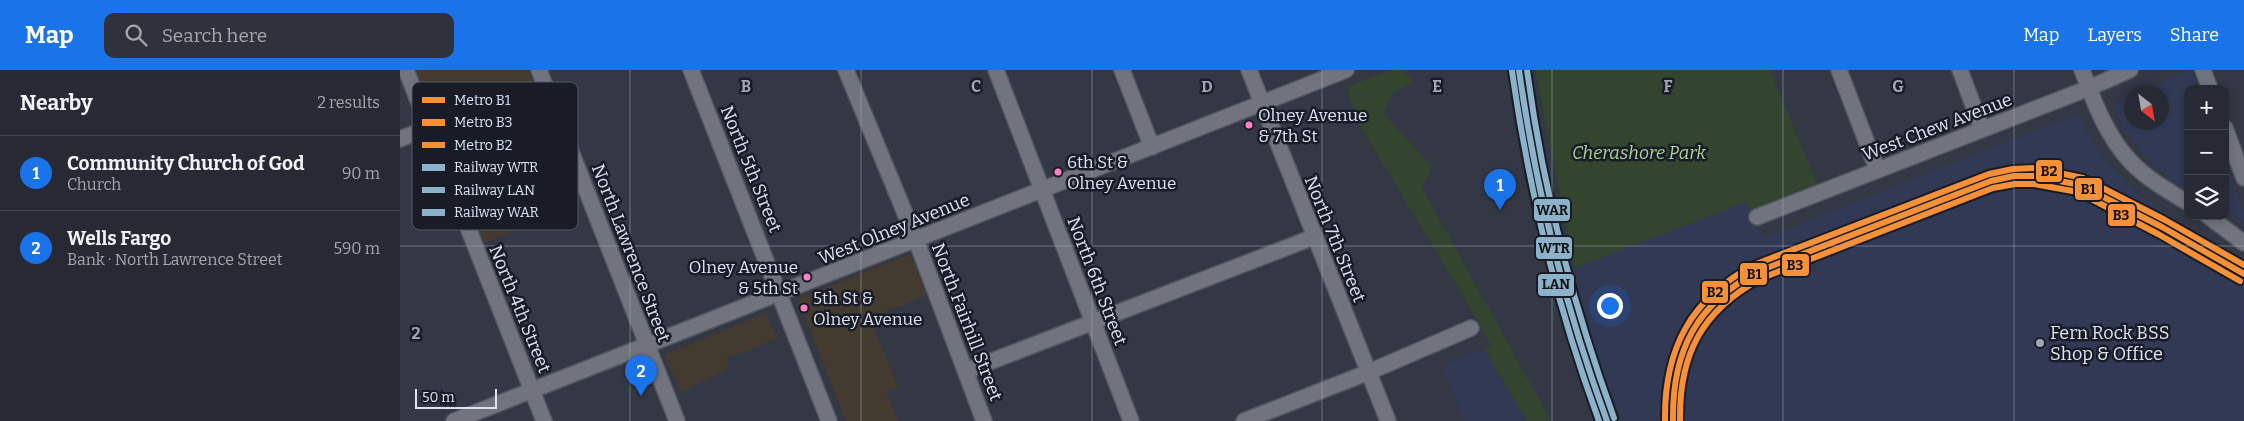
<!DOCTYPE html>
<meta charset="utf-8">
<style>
:root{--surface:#272a34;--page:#2f323c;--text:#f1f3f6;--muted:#a4a7ac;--line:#43464f;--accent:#1a73e8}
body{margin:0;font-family:Bitter,serif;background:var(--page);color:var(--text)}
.controls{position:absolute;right:15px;top:15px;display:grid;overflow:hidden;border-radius:10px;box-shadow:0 2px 8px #0003}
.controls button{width:45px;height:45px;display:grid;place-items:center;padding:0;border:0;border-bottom:1px solid var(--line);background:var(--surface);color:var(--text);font:25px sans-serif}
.compass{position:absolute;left:1724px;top:15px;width:45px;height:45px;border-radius:50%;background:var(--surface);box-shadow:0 2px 8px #0003;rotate:149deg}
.scale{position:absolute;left:15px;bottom:12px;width:82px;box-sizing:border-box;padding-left:5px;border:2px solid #dde3f2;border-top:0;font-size:14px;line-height:18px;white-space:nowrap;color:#dde3f2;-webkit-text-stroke:4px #191c27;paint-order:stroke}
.you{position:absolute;left:1209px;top:235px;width:18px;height:18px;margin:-12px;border:4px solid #fff;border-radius:50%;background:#1a73e8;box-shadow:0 0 0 8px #1a73e833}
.badge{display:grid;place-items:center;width:32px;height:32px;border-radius:50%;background:var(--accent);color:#fff;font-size:16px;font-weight:700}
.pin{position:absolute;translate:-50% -41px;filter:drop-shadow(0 1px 2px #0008)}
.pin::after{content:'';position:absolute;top:26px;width:18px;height:15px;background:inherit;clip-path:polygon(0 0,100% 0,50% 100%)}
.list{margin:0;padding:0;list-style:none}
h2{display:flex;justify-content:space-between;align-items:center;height:65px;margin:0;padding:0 20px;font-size:21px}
h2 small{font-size:16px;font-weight:400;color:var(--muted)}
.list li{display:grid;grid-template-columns:32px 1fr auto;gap:15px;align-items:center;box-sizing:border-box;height:75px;padding:0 20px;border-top:1px solid var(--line)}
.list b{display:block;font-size:19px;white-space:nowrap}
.list p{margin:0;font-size:16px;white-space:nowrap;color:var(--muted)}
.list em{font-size:16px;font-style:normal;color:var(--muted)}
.icon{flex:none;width:28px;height:28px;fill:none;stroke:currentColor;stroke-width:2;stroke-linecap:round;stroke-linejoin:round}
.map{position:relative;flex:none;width:1844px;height:351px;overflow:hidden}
header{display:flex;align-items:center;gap:30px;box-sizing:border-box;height:70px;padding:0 25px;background:var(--accent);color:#fff}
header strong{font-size:24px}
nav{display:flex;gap:28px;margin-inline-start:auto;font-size:18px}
.search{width:350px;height:45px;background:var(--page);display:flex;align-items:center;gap:12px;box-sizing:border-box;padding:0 18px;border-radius:10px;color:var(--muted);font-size:19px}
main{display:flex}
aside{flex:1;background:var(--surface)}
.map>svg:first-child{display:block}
.commercial{fill:#433b2f}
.built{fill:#313955}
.green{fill:#33442f}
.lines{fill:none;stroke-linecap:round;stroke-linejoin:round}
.minor-casing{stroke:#535762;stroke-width:18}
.minor{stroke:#71747f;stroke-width:15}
.rail-1-casing{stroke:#191c27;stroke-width:10}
.rail-2-casing{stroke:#191c27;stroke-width:10}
.rail-3-casing{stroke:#191c27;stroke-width:10}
.rail-1{stroke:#8cb2c9;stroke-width:6}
.rail-2{stroke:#8cb2c9;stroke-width:6}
.rail-3{stroke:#8cb2c9;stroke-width:6}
.metro-1-casing{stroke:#191c27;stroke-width:10}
.metro-2-casing{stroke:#191c27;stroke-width:10}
.metro-3-casing{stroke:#191c27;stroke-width:10}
.metro-1{stroke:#f89038;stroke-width:6}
.metro-2{stroke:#f89038;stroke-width:6}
.metro-3{stroke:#f89038;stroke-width:6}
.grid{fill:none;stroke:#a2a7b5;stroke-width:1;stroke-opacity:0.55}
.bus-dot{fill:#ff80c5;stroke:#191c27;stroke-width:2}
.poi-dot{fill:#a2a7b5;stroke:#191c27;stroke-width:2}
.labels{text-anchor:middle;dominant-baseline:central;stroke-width:5;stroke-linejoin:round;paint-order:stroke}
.bus-label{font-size:17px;fill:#dde3f2;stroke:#191c27;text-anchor:start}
.street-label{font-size:18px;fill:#dde3f2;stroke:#191c27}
.park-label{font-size:18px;font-style:italic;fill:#a8d497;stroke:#191c27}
.poi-label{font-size:18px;fill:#dde3f2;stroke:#191c27;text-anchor:start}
.key{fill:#191c27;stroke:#545864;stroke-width:1}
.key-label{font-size:14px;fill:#dde3f2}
.grid-label{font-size:16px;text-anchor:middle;font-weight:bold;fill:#a2a7b5;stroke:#191c27;stroke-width:5;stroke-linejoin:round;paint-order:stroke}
.line-badge{stroke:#191c27;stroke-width:2}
.pale-badge-label{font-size:14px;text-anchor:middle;font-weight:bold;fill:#111}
</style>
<header>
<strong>Map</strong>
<div class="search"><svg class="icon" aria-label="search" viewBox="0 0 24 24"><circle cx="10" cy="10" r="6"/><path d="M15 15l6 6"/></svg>Search here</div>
<nav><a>Map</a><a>Layers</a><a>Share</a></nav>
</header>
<main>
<aside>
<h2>Nearby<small>2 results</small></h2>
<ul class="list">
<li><span class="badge">1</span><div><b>Community Church of God</b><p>Church</p></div><em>90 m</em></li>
<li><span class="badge">2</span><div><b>Wells Fargo</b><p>Bank · North Lawrence Street</p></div><em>590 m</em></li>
</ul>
</aside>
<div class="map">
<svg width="1844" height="351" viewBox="0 0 1844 351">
<rect width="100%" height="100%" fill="#343845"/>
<g class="commercial">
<path d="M 15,0 L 128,0 L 155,66 L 119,81 L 146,148 L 84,173 Z"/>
<path d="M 510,184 L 527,225 L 470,248 L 498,317 L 486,322 L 498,351 L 446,351 L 398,229 Z"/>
<path d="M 366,243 L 377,269 L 327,288 L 328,299 L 281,322 L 264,285 Z"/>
</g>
<g class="built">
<path d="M 1791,0 L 1798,19 L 1788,19 L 1788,121 L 1771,112 L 1746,87 L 1723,58 L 1714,34 L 1731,26 L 1732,52 L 1762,52 L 1762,22 L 1740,22 Z"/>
<path d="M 1679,44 L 1688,65 L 1701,85 L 1730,117 L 1750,133 L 1808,169 L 1843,197 L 1844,351 L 1224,351 L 1195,290 L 1175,198 L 1346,132 L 1364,168 Z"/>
<path d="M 1825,92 L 1844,142 L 1844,151 L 1825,141 Z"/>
<path d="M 1084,279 L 1127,351 L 1064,351 L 1043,295 Z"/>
</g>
<g class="green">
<path d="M 992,0 L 1001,0 L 1014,12 L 992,23 L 983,43 L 1032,97 L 1022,118 L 1151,351 L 1127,351 L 1084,279 L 1091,276 L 1073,242 L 959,54 L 947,17 Z"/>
<path d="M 1135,0 L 1370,0 L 1419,119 L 1354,147 L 1346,132 L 1175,198 Z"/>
</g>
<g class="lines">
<defs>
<g id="minor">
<path d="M 6,0 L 144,351"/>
<path d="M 139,0 L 277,351"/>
<path d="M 291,0 L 429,351"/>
<path d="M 446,0 L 516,170 L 584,351"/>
<path d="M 596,0 L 731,351"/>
<path d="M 722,0 L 752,77"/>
<path d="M 849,0 L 988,351"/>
<path d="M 1439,0 L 1477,99"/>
<path d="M 1560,0 L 1582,59"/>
<path d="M 1682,0 C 1694,32 1707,67 1731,92 C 1747,109 1769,121 1788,133"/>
<path d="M 1803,0 L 1810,19"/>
<path d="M 1825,58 L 1844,108"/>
<path d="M 0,69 L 28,58"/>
<path d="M 1808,146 L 1844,173"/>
<path d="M 1357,147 L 1689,18 L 1730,0"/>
<path d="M 566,301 L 914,167"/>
<path d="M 54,351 L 946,0"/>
<path d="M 844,351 L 969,302 L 1071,258"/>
</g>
</defs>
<use href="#minor" class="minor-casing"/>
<use href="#minor" class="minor"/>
<defs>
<path id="rail-1" d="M 1119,0 C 1136,121 1165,237 1207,351"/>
<path id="rail-2" d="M 1112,1 C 1129,121 1157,237 1199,351"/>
<path id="rail-3" d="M 1127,0 C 1143,120 1173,235 1214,348"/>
</defs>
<use href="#rail-1" class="rail-1-casing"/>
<use href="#rail-2" class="rail-2-casing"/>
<use href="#rail-3" class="rail-3-casing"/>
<use href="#rail-1" class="rail-1"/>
<use href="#rail-2" class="rail-2"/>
<use href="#rail-3" class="rail-3"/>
<defs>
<path id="metro-1" d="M 1273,351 C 1272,281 1296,234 1359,201 L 1591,111 L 1614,106 L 1635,106 L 1680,115 L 1762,157 L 1844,204"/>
<path id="metro-2" d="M 1280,351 C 1279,284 1302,240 1362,208 L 1593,118 L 1615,114 L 1634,114 L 1678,122 L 1758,164 L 1840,211"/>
<path id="metro-3" d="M 1265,351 C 1264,278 1291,228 1356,194 L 1589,104 L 1613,99 L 1635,98 L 1683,108 L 1765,150 L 1844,195"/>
</defs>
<use href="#metro-1" class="metro-1-casing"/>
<use href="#metro-2" class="metro-2-casing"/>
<use href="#metro-3" class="metro-3-casing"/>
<use href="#metro-1" class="metro-1"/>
<use href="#metro-2" class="metro-2"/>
<use href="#metro-3" class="metro-3"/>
</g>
<path class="grid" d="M 230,0 L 230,351M 461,0 L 461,351M 692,0 L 692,351M 922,0 L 922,351M 1152,0 L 1152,351M 1383,0 L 1383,351M 1614,0 L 1614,351M 0,176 L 1844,176"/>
<g class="bus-dot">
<circle cx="849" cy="55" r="4.5"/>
<circle cx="658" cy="102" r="4.5"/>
<circle cx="407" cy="207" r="4.5"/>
<circle cx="404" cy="238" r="4.5"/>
</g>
<circle class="poi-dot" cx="1640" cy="273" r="5"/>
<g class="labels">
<g class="bus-label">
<text x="858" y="45">Olney Avenue<tspan x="858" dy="21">&amp; 7th St</tspan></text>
<text x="667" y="92">6th St &amp;<tspan x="667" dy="21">Olney Avenue</tspan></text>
<text x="398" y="197" text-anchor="end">Olney Avenue<tspan x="398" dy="21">&amp; 5th St</tspan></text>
<text x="413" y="228">5th St &amp;<tspan x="413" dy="21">Olney Avenue</tspan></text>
</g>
<g class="street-label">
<text transform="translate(1537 57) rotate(-21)">West Chew Avenue</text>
<text transform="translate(351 99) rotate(68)">North 5th Street</text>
<text transform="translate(494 159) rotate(-22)">West Olney Avenue</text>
<text transform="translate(935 169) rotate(68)">North 7th Street</text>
<text transform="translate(231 183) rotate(69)">North Lawrence Street</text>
<text transform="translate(697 211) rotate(69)">North 6th Street</text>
<text transform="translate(120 239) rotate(68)">North 4th Street</text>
<text transform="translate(567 252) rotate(69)">North Fairhill Street</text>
</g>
<g class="park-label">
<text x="1239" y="83">Cherashore Park</text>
</g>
<g class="poi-label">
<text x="1650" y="263">Fern Rock BSS<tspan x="1650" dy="21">Shop &amp; Office</tspan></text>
</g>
</g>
<rect x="12" y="12" width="166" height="148" rx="8" class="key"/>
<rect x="22" y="27" width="23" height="6" fill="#f89038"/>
<rect x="22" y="49" width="23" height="7" fill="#f89038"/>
<rect x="22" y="72" width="23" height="6" fill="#f89038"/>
<rect x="22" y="94" width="23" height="7" fill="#8cb2c9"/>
<rect x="22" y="117" width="23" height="6" fill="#8cb2c9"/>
<rect x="22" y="139" width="23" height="7" fill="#8cb2c9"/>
<g class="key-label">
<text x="54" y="35">Metro B1</text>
<text x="54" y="57">Metro B3</text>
<text x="54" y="80">Metro B2</text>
<text x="54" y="102">Railway WTR</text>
<text x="54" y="125">Railway LAN</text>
<text x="54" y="147">Railway WAR</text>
</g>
<g class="grid-label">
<text x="346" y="22">B</text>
<text x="576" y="22">C</text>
<text x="807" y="22">D</text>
<text x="1037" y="22">E</text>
<text x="1268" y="22">F</text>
<text x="1498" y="22">G</text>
<text x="16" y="269">2</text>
</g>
<g class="line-badge">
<rect x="1635" y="89" width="28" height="24" rx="5" fill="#f89038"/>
<rect x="1674" y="107" width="29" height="24" rx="5" fill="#f89038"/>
<rect x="1133" y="128" width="38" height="24" rx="5" fill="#8cb2c9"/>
<rect x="1707" y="133" width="29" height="24" rx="5" fill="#f89038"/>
<rect x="1135" y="166" width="38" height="24" rx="5" fill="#8cb2c9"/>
<rect x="1381" y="183" width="29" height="24" rx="5" fill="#f89038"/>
<rect x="1339" y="192" width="29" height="24" rx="5" fill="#f89038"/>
<rect x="1137" y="203" width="38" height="24" rx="5" fill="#8cb2c9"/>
<rect x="1301" y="210" width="28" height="24" rx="5" fill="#f89038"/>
</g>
<g class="pale-badge-label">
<text x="1649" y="106">B2</text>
<text x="1688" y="124">B1</text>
<text x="1152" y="145">WAR</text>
<text x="1721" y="150">B3</text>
<text x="1154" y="183">WTR</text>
<text x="1395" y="200">B3</text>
<text x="1354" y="209">B1</text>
<text x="1156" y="219">LAN</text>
<text x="1315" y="227">B2</text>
</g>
</svg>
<div class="controls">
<button>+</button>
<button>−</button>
<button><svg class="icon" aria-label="layers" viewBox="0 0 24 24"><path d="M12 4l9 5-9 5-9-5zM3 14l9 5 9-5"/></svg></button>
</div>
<svg class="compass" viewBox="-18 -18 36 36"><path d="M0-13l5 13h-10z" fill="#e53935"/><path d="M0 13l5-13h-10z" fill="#a4a7ac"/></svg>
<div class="scale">50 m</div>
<div class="you"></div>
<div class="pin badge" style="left:1100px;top:140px">1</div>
<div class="pin badge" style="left:241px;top:326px">2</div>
</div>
</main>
